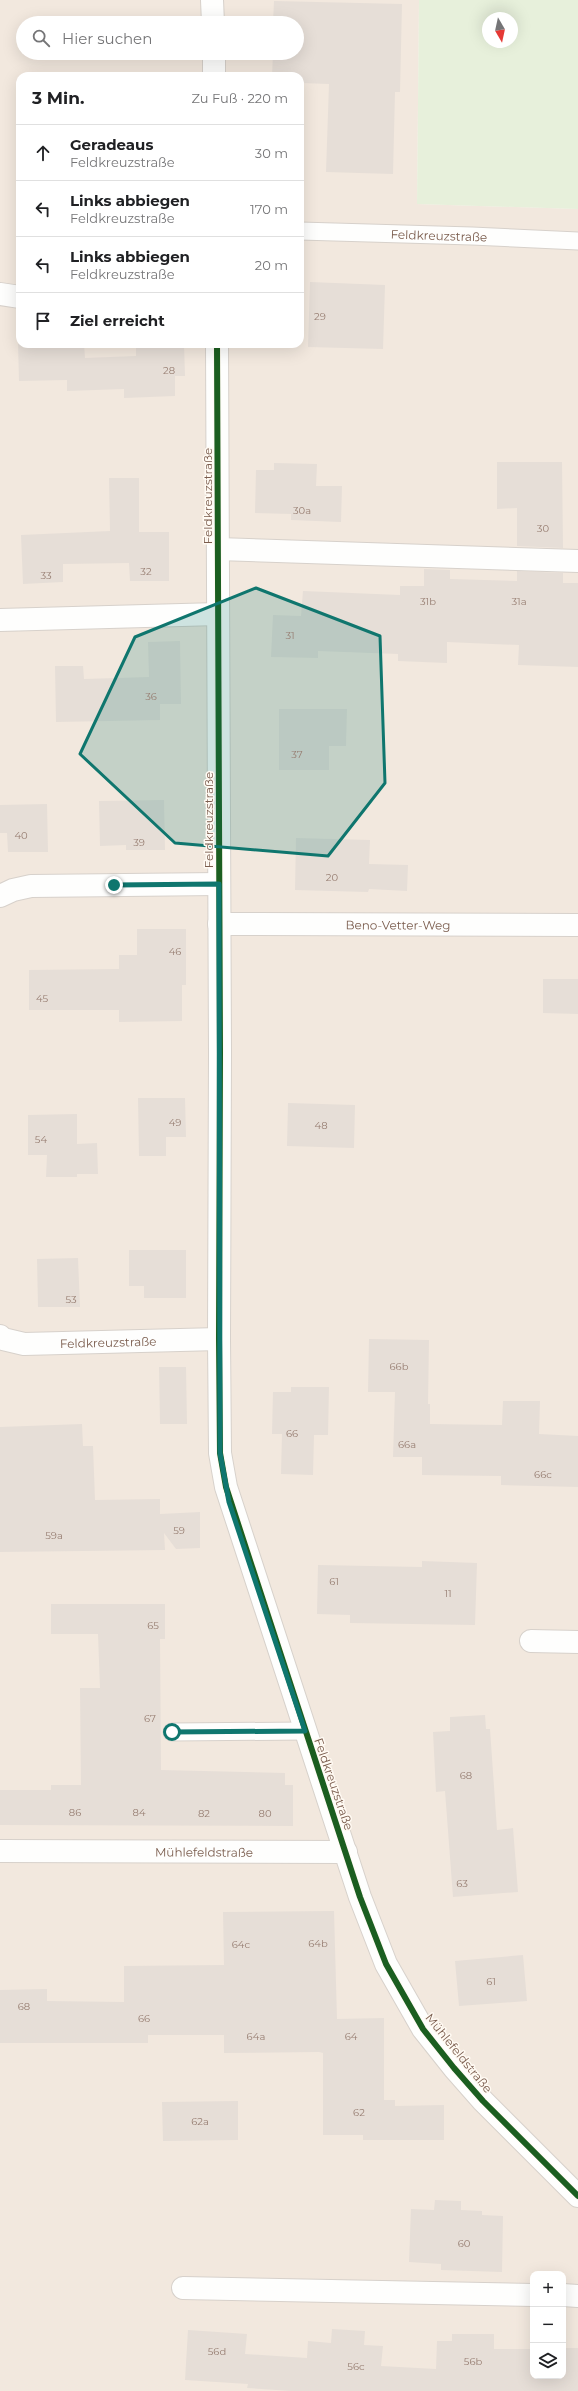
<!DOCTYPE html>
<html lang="de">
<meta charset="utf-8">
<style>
:root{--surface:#fff;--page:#f6f6f6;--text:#202124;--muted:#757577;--line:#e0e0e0}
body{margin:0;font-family:Montserrat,sans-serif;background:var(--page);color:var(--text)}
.controls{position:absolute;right:12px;bottom:12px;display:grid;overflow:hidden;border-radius:8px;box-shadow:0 4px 16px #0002}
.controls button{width:36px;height:36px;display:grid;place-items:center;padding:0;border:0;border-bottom:1px solid var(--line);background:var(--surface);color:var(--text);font:20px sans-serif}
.compass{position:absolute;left:482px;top:12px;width:36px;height:36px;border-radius:50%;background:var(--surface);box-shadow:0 4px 16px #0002;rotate:171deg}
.stop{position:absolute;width:12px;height:12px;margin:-9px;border:3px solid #0f766e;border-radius:50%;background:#fff}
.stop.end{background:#0f766e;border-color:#fff;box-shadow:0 1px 4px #0008}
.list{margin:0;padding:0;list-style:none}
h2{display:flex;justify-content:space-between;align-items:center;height:52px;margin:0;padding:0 16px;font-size:17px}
h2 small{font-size:13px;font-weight:400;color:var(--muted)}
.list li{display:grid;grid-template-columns:26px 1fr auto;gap:12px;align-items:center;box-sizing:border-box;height:56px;padding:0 16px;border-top:1px solid var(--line)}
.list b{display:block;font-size:15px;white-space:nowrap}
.list p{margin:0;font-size:13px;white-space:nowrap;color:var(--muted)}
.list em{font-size:13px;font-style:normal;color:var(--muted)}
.icon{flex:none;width:22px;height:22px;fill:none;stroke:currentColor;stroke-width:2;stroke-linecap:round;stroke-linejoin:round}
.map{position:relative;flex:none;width:578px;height:2391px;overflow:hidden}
.search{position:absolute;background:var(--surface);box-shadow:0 4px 16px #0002;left:16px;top:16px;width:288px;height:44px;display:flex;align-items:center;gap:10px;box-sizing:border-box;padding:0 14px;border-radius:22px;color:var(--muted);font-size:15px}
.panel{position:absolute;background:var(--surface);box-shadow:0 4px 16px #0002;left:16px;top:72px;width:288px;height:276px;border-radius:12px}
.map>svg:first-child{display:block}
.residential{fill:#f2e8de;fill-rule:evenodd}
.green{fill:#e7f0db;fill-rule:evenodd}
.building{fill:#e6ded7}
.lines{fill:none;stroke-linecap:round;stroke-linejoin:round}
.lane-casing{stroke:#d7d1cb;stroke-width:19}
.street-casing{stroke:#d7d1cb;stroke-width:24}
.lane{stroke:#fefefd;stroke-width:17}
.street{stroke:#fefefd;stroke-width:22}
.cycleway-casing{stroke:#fffaf3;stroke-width:8}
.cycleway{stroke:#1b5e20;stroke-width:6}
.route{stroke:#0f766e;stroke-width:5}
.marked{fill:#0f766e;fill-opacity:0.2;stroke:#0f766e;stroke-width:3;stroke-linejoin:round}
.labels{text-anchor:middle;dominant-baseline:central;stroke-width:3;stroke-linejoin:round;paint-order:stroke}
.number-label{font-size:10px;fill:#977e72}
.street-label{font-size:12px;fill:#7a5c4d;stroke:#fffaf3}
</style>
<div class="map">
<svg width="578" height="2391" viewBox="0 0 578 2391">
<rect width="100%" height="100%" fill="#f9f5f0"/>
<path class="residential" d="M 0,0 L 419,0 L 417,204 L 578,209 L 578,2391 L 0,2391 ZM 23,23 L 297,23 L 297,53 L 23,53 ZM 20,76 L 300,76 L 300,344 L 20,344 ZM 533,2274 L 563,2274 L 563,2376 L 533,2376 Z"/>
<path class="green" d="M 419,0 L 578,0 L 578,209 L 417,204 ZM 488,18 L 512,18 L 512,42 L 488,42 Z"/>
<g class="building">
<path d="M 274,1 L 402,4 L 400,92 L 395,92 L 393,174 L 326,172 L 329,84 L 300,83 L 300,76 L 272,76 L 273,53 L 297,53 L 297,23 L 273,23 Z"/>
<path d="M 310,282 L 385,285 L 383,349 L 308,347 Z"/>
<path d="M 18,344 L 84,344 L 85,358 L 136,356 L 136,344 L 184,344 L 185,376 L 175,376 L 175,396 L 124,398 L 124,389 L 67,391 L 67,380 L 19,381 Z"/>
<path d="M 497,462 L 562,462 L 563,548 L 517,546 L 517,508 L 497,509 Z"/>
<path d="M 274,463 L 317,464 L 316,486 L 342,486 L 341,522 L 291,520 L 291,514 L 255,513 L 256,470 L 274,470 Z"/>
<path d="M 109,478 L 139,478 L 139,532 L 169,532 L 169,581 L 130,581 L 129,563 L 63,564 L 63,582 L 23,584 L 21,535 L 110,531 Z"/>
<path d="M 424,569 L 450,570 L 450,579 L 517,581 L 517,571 L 563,573 L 563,583 L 578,583 L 578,667 L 518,665 L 519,645 L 447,642 L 447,663 L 398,661 L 398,654 L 318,651 L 318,658 L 271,657 L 273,615 L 301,616 L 303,591 L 400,595 L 400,586 L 424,586 Z"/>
<path d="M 180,641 L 181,704 L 160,704 L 160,720 L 56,722 L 55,666 L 83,666 L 84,679 L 149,677 L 148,642 Z"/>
<path d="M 279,709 L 347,709 L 346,746 L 329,746 L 329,770 L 279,770 Z"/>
<path d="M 164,800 L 165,850 L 126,850 L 126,845 L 100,846 L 99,801 Z"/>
<path d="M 47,804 L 48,852 L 8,852 L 7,833 L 0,833 L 0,805 Z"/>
<path d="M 296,838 L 370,840 L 369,864 L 408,865 L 407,891 L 369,889 L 368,892 L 295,890 Z"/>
<path d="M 137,929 L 186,929 L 186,985 L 182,985 L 182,1021 L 119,1022 L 119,1010 L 29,1010 L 29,970 L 119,969 L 119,955 L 137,955 Z"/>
<path d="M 543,979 L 578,979 L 578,1014 L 543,1013 Z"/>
<path d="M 138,1098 L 185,1098 L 186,1137 L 166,1137 L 166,1156 L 139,1156 Z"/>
<path d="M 288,1103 L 355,1105 L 354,1148 L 287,1146 Z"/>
<path d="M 77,1114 L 77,1144 L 97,1143 L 98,1174 L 77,1174 L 77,1177 L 46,1177 L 47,1155 L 28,1155 L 28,1115 Z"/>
<path d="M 129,1250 L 186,1250 L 186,1298 L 144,1298 L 144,1286 L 129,1286 Z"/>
<path d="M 78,1258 L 80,1307 L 38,1307 L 37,1259 Z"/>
<path d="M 369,1339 L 429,1340 L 428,1404 L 430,1404 L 430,1424 L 502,1425 L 503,1401 L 540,1401 L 539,1434 L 578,1436 L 578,1487 L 501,1485 L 501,1476 L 422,1475 L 422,1457 L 393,1457 L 395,1392 L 368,1392 Z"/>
<path d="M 159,1367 L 186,1367 L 187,1424 L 160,1424 Z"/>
<path d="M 291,1387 L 329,1387 L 328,1435 L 314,1435 L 313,1475 L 281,1474 L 282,1434 L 272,1434 L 273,1392 L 291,1392 Z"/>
<path d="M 82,1424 L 83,1446 L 93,1446 L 95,1500 L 160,1499 L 160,1514 L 200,1512 L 200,1548 L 176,1549 L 164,1533 L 165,1550 L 0,1552 L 0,1427 Z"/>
<path d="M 422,1561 L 477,1563 L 475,1625 L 350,1623 L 350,1615 L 317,1614 L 318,1565 L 422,1567 Z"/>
<path d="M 51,1604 L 165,1604 L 165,1639 L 160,1639 L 161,1770 L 285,1773 L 285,1785 L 293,1785 L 293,1826 L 0,1825 L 0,1790 L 51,1790 L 51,1785 L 81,1785 L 80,1688 L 100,1688 L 98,1634 L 51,1634 Z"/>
<path d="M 485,1715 L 486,1729 L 490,1729 L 497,1830 L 513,1828 L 518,1892 L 453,1897 L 445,1791 L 436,1792 L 433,1732 L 450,1731 L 450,1717 Z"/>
<path d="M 334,1911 L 337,2019 L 384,2018 L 384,2100 L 395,2100 L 395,2106 L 444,2105 L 444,2140 L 363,2140 L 363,2135 L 323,2135 L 323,2053 L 319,2052 L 224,2053 L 224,2035 L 148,2035 L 148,2043 L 0,2043 L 0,1990 L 47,1989 L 47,2001 L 124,2002 L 124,1966 L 224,1965 L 223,1912 Z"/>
<path d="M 523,1955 L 527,2001 L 459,2006 L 455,1961 Z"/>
<path d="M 238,2101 L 238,2140 L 163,2141 L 162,2102 Z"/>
<path d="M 435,2200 L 461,2201 L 461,2210 L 482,2211 L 482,2215 L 503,2216 L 502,2272 L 441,2270 L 441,2264 L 409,2262 L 411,2209 L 434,2210 Z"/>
<path d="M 332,2329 L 365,2331 L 364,2345 L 383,2346 L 381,2366 L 436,2369 L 437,2341 L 452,2341 L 452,2334 L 494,2334 L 494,2349 L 533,2349 L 533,2376 L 563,2376 L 563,2348 L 578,2348 L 578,2391 L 291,2391 L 247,2388 L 248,2384 L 185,2380 L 188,2330 L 247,2334 L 245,2354 L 307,2358 L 308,2341 L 331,2343 Z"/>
</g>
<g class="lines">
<defs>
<g id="lane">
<path id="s1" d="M 300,231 L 472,236 L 578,241"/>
<path d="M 172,1732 L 305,1731"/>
</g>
<g id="street">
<path d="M 212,0 L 213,23"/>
<path d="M 214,53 L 214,76"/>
<path d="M 0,294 L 20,297"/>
<path d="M 217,344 L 220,1053 L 219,1339 L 220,1453 L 226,1487 L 360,1897 L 386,1964 L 423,2029 L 454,2068 L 483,2101 L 578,2196"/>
<path d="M 218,549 L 578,561"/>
<path d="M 0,620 L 218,614"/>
<path d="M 0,896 L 13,890 L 31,886 L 219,884"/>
<path id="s2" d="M 219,924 L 578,925"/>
<path id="s3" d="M 0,1336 L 3,1339 L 24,1344 L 219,1339"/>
<path d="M 531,1641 L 578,1642"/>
<path id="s4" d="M 0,1851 L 346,1852"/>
<path d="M 183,2288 L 533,2295"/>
<path d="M 563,2295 L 578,2296"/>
</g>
</defs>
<use href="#lane" class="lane-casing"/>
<use href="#street" class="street-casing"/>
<use href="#lane" class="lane"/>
<use href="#street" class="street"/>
<defs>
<path id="cycleway" d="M 217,344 L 220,1053 L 219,1339 L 220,1453 L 226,1487 L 360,1897 L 386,1964 L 423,2029 L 454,2068 L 483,2101 L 578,2196"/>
</defs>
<use href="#cycleway" class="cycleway-casing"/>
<use href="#cycleway" class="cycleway"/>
</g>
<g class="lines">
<path class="route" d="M 114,885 L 219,884 L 220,1453 L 229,1502 L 305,1731 L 172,1732"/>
</g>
<path class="marked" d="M 256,588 L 380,636 L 385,783 L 328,856 L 175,843 L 80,754 L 135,637 Z"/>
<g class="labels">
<g class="number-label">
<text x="320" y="316">29</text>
<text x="169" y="370">28</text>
<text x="302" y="510">30a</text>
<text x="543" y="528">30</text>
<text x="146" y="571">32</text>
<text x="46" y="575">33</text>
<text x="428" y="601">31b</text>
<text x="519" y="601">31a</text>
<text x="290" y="635">31</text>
<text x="151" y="696">36</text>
<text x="297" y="754">37</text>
<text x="21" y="835">40</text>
<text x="139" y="842">39</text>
<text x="332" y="877">20</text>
<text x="175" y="951">46</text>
<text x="42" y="998">45</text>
<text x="175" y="1122">49</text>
<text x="321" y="1125">48</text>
<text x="41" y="1139">54</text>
<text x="71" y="1299">53</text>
<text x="399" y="1366">66b</text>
<text x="292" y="1433">66</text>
<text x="407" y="1444">66a</text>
<text x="543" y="1474">66c</text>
<text x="179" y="1530">59</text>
<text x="54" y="1535">59a</text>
<text x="334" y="1581">61</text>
<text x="448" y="1593">11</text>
<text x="153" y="1625">65</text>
<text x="150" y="1718">67</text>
<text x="466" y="1775">68</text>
<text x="75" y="1812">86</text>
<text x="139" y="1812">84</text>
<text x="204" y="1813">82</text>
<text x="265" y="1813">80</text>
<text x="462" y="1883">63</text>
<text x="318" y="1943">64b</text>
<text x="241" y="1944">64c</text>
<text x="491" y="1981">61</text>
<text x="24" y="2006">68</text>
<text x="144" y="2018">66</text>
<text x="256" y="2036">64a</text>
<text x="351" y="2036">64</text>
<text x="359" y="2112">62</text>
<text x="200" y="2121">62a</text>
<text x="464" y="2243">60</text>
<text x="217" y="2351">56d</text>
<text x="473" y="2361">56b</text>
<text x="356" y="2366">56c</text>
</g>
<g class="street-label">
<text stroke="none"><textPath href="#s1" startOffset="139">Feldkreuzstraße</textPath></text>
<text transform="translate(207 496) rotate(-90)">Feldkreuzstraße</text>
<text transform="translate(208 820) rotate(-90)">Feldkreuzstraße</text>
<text stroke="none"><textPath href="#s2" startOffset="179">Beno-Vetter-Weg</textPath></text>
<text stroke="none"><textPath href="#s3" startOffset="110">Feldkreuzstraße</textPath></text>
<text transform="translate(334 1784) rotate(71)">Feldkreuzstraße</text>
<text stroke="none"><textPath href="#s4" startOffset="204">Mühlefeldstraße</textPath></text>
<text transform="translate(459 2053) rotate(51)">Mühlefeldstraße</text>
</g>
</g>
</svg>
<div class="controls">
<button>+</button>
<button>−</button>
<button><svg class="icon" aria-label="layers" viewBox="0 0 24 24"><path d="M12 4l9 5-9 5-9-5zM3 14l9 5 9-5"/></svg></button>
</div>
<svg class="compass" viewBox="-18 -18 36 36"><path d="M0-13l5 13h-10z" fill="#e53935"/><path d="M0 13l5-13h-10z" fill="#757577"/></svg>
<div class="stop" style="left:172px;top:1732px"></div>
<div class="stop end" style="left:114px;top:885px"></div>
<div class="search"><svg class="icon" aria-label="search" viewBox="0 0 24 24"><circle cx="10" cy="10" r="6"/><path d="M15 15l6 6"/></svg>Hier suchen</div>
<section class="panel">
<h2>3 Min.<small>Zu Fuß · 220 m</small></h2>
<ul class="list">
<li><svg class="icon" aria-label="ahead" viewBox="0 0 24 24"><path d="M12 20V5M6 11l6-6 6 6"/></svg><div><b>Geradeaus</b><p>Feldkreuzstraße</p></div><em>30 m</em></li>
<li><svg class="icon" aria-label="left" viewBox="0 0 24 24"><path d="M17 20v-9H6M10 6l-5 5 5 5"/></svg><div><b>Links abbiegen</b><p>Feldkreuzstraße</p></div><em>170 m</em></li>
<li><svg class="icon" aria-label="left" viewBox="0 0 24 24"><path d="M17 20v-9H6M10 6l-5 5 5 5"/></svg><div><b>Links abbiegen</b><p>Feldkreuzstraße</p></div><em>20 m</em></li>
<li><svg class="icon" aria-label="arrive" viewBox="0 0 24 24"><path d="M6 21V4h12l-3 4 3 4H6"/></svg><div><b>Ziel erreicht</b></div></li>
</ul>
</section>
</div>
